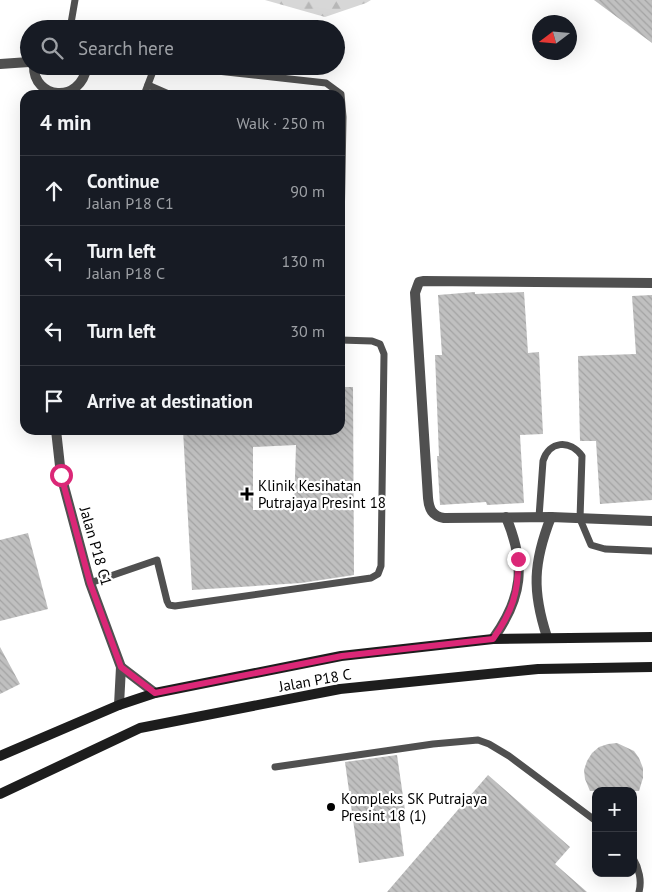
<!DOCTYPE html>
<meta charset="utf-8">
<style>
:root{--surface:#171b24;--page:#242831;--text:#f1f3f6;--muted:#9ea1a6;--line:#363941}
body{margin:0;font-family:"PT Sans",sans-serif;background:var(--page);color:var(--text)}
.controls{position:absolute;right:15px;bottom:15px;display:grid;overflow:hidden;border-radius:10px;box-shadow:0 5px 20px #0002}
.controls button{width:45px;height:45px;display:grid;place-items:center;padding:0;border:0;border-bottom:1px solid var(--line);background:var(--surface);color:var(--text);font:25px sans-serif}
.compass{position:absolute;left:532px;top:15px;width:45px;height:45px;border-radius:50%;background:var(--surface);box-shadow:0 5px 20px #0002;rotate:254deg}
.stop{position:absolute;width:15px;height:15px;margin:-11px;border:4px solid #db2777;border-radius:50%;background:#fff}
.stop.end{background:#db2777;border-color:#fff;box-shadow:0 1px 5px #0008}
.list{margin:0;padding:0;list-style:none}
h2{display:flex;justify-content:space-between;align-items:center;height:65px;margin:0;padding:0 20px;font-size:21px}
h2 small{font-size:16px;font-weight:400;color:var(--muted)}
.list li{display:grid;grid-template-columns:32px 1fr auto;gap:15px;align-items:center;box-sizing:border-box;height:70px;padding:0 20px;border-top:1px solid var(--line)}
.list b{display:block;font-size:19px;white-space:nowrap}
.list p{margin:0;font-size:16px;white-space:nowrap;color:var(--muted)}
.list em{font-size:16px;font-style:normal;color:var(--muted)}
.icon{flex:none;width:28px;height:28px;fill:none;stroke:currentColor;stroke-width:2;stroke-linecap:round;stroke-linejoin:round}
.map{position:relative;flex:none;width:652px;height:892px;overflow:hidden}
.search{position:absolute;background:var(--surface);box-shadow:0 5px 20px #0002;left:20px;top:20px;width:325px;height:55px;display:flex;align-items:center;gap:12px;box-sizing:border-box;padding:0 18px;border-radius:28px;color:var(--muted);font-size:19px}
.panel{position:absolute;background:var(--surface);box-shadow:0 5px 20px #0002;left:20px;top:90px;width:325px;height:345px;border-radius:15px}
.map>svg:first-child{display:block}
.forest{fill:url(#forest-firs)}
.building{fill:url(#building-back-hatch);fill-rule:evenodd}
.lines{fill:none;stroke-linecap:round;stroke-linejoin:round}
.lane{stroke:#505050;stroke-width:7}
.street{stroke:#505050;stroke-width:10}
.secondary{stroke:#1d1d1d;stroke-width:10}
.route{stroke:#db2777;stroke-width:6}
.poi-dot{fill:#000;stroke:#fff;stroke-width:2}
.labels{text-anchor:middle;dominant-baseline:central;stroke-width:4.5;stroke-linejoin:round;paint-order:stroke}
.poi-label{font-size:15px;fill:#000;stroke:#fff;text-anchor:start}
.street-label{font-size:15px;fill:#000;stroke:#fff}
</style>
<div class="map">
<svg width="652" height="892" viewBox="0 0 652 892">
<defs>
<pattern id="forest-firs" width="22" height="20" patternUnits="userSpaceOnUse" patternTransform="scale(1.25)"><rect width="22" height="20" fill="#d7d7d7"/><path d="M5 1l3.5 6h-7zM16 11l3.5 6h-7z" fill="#b7b7b7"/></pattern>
<pattern id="building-back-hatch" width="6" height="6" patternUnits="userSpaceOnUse" patternTransform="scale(1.25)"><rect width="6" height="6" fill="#c0c0c0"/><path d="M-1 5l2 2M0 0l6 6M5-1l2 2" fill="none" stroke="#a3a3a3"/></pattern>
</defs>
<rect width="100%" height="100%" fill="#fff"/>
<path class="forest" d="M 265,0 L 371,0 L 366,3 L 325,17 Z"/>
<g class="building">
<path d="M 594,0 L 652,0 L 652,43 Z"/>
<path d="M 475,292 L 475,294 L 524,292 L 528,353 L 539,352 L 543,434 L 520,435 L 524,503 L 487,505 L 486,502 L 440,505 L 437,456 L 439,456 L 435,355 L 442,355 L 438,295 Z"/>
<path d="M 652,295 L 652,500 L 600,504 L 596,441 L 580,441 L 578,356 L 636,354 L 632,296 Z"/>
<path d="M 340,387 L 353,387 L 354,575 L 301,583 L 192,590 L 183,430 L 340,430 ZM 296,445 L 294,509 L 253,510 L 253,447 Z"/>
<path d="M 28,533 L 48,609 L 0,621 L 0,540 Z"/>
<path d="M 0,647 L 20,684 L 0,694 Z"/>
<path d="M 617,743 L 634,751 L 639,758 L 643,768 L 643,778 L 639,791 L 590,791 L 585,779 L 584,770 L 587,761 L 592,753 L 599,747 L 608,744 Z"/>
<path d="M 397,755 L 406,817 L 399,818 L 404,856 L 359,863 L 345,762 Z"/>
<path d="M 488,775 L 570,847 L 555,864 L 587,892 L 387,892 Z"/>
</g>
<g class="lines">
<g class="lane">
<path d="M 70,29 L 75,0"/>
<path d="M 171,66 L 326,83 L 341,94 L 343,117 L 340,287"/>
<path d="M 148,85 L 171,95"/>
<path d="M 144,95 L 155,66"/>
<path d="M 539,517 L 543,461 C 549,441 570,439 582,456 L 580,519 L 591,545 L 605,549 L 652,551"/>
<path d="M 90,583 L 157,560 L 167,601 L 169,605 L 175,606 L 371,578 L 378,574 L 381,566 L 384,354 L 380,344 L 372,341 L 340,340"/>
<path d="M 275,767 L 433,744 L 478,740 L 489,744 L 509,756 L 596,821"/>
<path d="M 633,858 C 639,868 642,881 639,892"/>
</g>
<g class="street">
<path d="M 0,64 L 29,62"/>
<path d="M 34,66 C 33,98 80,106 87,66"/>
<path d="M 652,283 L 424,281 L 419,282 L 415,293 L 428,498 C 429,509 432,516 444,518 L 551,517 L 652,521"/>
<path d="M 56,430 L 61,475 L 90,583 L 121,667 L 119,705"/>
<path d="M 547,637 C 532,591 533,563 551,517"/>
<path d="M 493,639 C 523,597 526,565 506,517"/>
<path d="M 121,667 L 155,693"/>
</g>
<g class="secondary">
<path d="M 0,756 L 119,705 L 155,693 L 341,656 L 493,639 L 652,637"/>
<path d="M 0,794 L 140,728 L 340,689 L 538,669 L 652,667"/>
</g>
</g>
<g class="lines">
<path class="route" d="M 61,475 L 90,583 L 121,667 L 155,693 L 342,656 L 493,639 C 512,612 519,592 518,559"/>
</g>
<g class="poi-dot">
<path d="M244.5 486.5h5v5h5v5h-5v5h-5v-5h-5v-5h5z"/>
<circle cx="331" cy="807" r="5"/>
</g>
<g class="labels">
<g class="poi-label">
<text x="258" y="485">Klinik Kesihatan<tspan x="258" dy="17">Putrajaya Presint 18</tspan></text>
<text x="341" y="798">Kompleks SK Putrajaya<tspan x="341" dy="17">Presint 18 (1)</tspan></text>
</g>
<g class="street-label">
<text transform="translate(96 546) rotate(74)">Jalan P18 C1</text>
<text transform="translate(315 680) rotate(-10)">Jalan P18 C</text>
</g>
</g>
</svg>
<div class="controls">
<button>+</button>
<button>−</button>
</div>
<svg class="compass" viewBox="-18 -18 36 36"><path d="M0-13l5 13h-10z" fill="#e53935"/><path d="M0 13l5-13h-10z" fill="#9ea1a6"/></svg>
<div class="stop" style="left:61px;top:475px"></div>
<div class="stop end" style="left:518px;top:559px"></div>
<div class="search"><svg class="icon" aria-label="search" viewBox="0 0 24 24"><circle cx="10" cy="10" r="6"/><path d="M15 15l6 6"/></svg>Search here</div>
<section class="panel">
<h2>4 min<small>Walk · 250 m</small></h2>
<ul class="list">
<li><svg class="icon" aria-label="ahead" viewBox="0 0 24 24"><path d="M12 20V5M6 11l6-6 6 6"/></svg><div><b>Continue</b><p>Jalan P18 C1</p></div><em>90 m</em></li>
<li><svg class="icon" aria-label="left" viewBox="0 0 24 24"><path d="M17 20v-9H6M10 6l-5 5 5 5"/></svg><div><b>Turn left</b><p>Jalan P18 C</p></div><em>130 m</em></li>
<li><svg class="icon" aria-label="left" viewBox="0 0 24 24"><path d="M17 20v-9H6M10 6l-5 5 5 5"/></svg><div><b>Turn left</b></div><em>30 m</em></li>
<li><svg class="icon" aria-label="arrive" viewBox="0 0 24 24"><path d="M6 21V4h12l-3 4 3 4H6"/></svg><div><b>Arrive at destination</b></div></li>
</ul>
</section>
</div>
